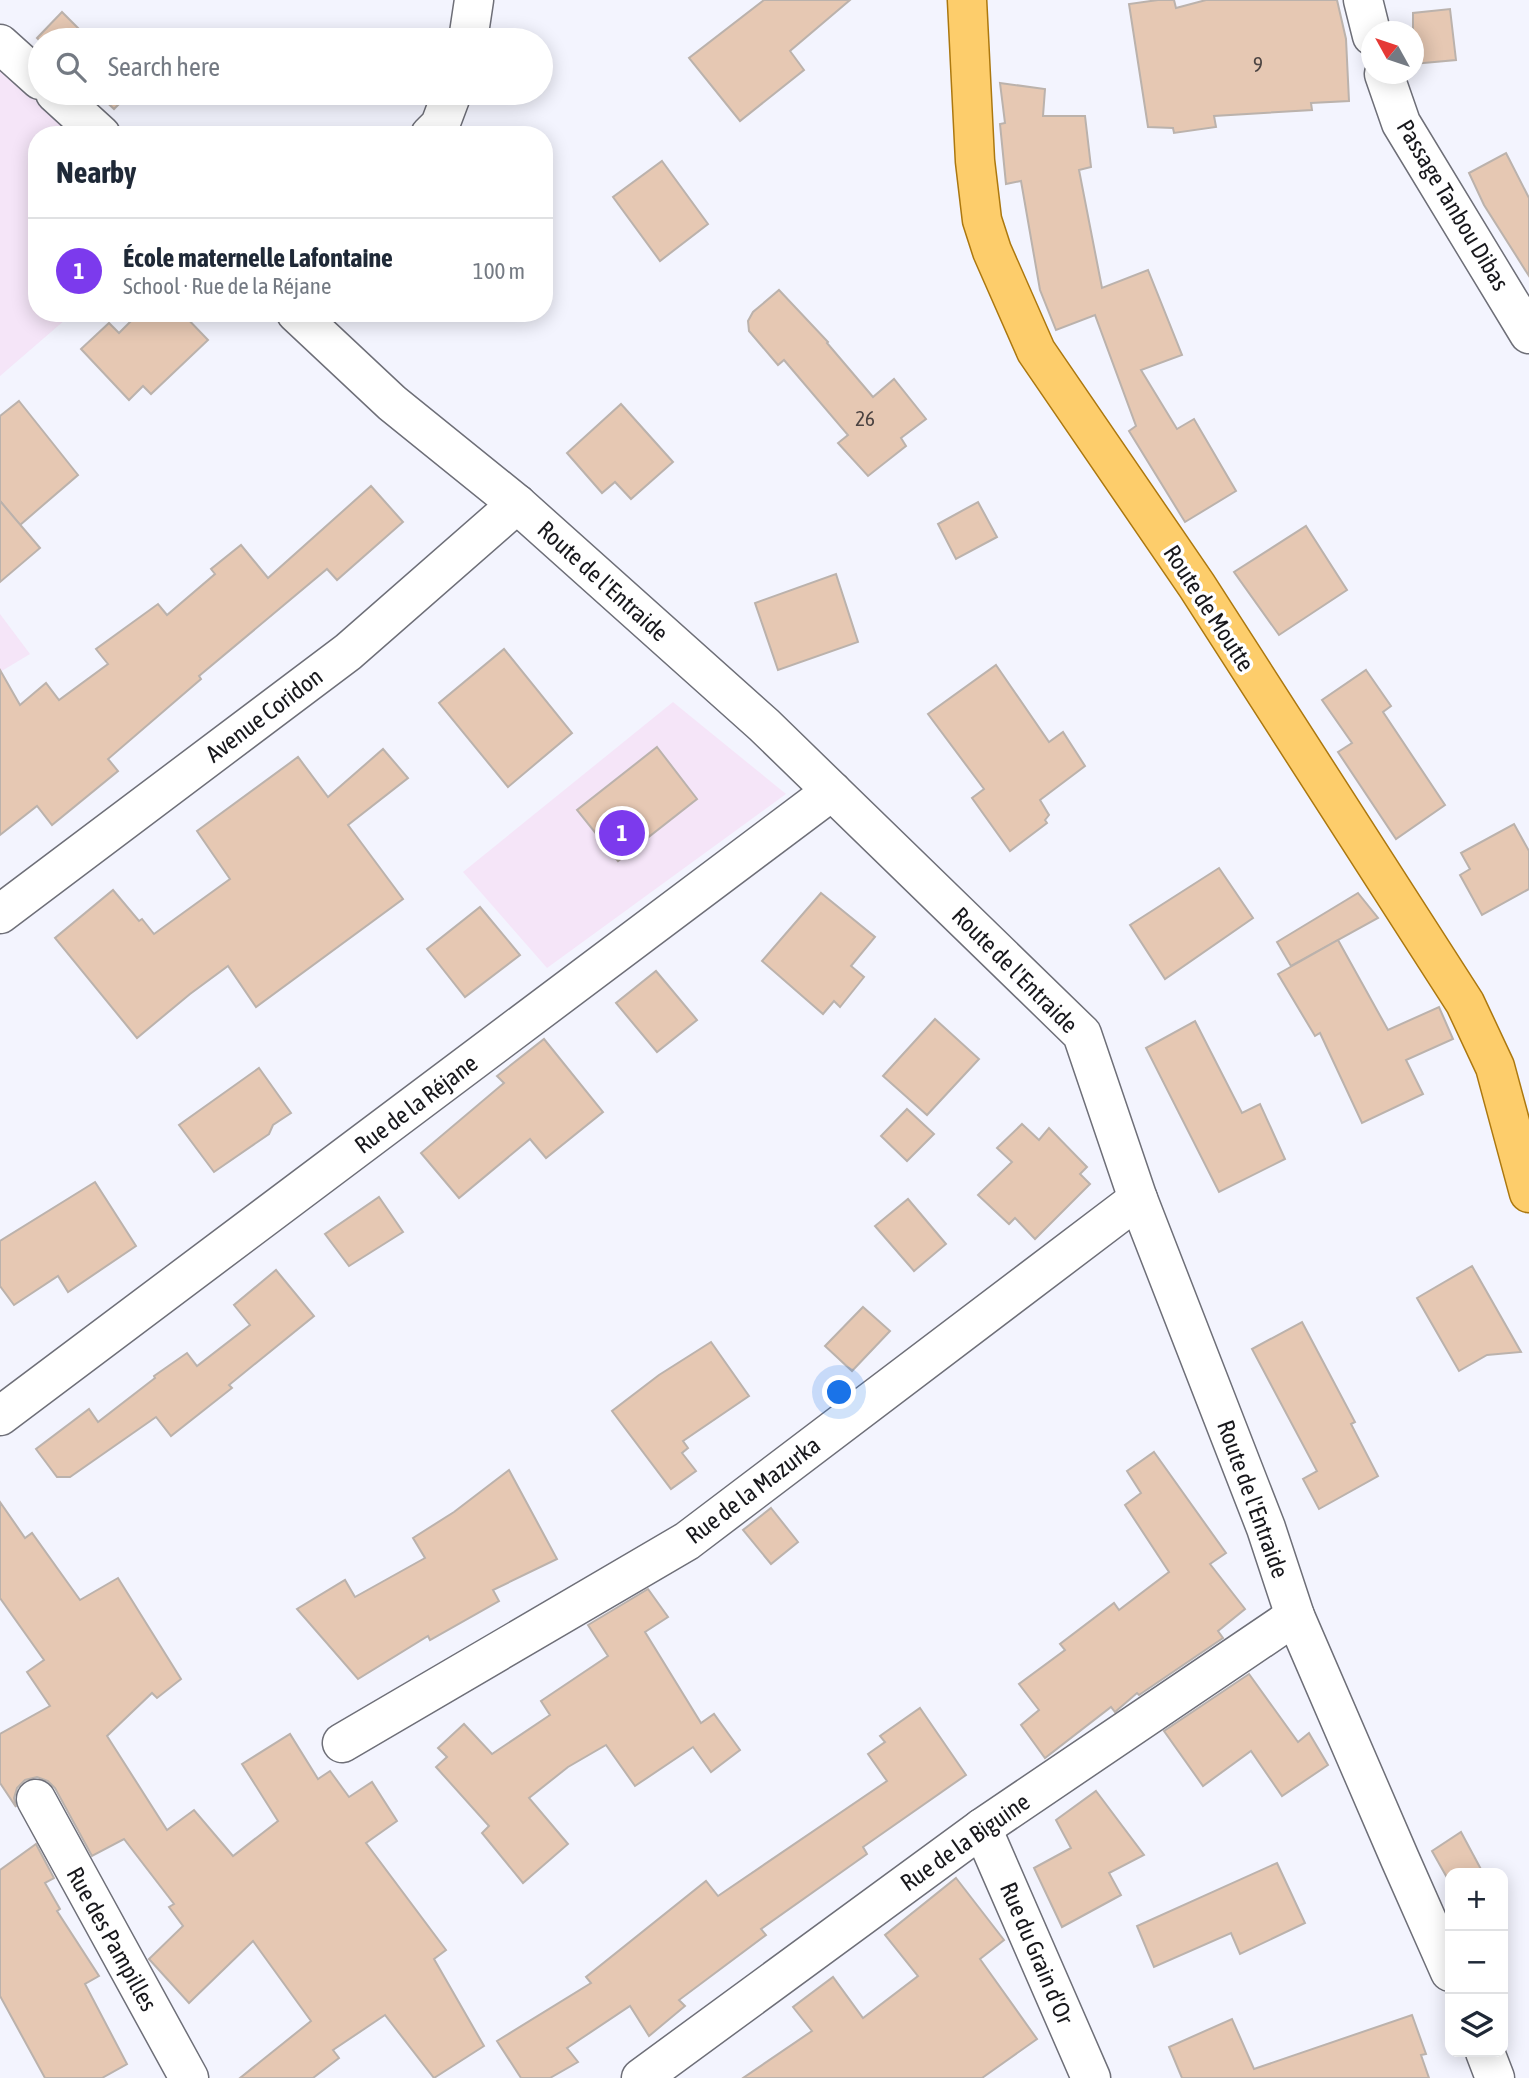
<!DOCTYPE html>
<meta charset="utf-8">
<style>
:root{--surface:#fff;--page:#f2f2f3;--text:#1f2937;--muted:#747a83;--line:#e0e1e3;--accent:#7c3aed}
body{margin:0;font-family:"Asap Condensed",sans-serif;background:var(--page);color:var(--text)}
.controls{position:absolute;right:21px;bottom:21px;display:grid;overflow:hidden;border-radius:14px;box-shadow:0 4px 18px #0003}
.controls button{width:63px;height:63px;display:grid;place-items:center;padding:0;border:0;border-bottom:2px solid var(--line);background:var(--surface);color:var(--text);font:35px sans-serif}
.compass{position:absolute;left:1361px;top:21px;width:63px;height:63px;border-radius:50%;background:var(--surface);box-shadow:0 4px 18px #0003;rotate:310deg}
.you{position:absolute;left:840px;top:1393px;width:24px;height:24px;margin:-18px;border:5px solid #fff;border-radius:50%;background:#1a73e8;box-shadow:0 0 0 10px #1a73e833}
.badge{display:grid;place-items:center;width:46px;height:46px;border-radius:50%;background:var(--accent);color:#fff;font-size:23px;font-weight:700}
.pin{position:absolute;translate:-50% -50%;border:4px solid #fff;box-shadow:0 2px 7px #0006}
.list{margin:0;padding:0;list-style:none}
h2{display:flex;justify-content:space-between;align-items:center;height:91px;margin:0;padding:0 28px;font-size:30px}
h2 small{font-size:23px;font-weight:400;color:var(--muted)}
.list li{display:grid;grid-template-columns:46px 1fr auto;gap:21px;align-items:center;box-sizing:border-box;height:105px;padding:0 28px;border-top:2px solid var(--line)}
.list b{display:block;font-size:26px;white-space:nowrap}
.list p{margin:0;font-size:23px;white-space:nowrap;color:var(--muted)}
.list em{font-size:23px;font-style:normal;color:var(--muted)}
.icon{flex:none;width:38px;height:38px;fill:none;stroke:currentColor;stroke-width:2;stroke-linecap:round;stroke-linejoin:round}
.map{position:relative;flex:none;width:1529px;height:2078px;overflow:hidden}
.search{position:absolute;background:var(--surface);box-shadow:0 4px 18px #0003;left:28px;top:28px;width:525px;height:77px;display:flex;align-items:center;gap:18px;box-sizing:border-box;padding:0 24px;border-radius:38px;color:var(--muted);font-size:26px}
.panel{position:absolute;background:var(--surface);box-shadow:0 4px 18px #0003;left:28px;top:126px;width:525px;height:196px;border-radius:28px}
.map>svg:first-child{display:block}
.education{fill:#f5e5f8}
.building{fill:#e6c8b3;stroke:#bbb2ac;stroke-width:2}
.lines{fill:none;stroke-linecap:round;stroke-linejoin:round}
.minor-casing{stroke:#6e6f78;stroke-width:41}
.major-casing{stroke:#ac780f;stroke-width:41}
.minor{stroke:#fff;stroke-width:38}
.major{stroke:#fdcd6b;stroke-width:38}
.labels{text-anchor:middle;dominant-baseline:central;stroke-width:7;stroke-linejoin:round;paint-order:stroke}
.number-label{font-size:21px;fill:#4c4442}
.street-label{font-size:24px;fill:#18181c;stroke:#fff}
</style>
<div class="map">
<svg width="1529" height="2078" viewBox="0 0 1529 2078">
<rect width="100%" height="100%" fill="#f3f4fe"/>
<g class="education">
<path d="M 0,44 L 101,135 L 37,135 L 37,313 L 73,313 L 0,376 Z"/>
<path d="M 0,614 L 30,654 L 0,672 Z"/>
<path d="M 673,702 L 786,794 L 547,968 L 463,872 Z"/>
</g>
<g class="building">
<path d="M 764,0 L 850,0 L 790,51 L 804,70 L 740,121 L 689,58 Z"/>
<path d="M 1158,0 L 1174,0 L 1176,8 L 1206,0 L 1337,0 L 1346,39 L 1349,101 L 1311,103 L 1312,110 L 1214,116 L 1216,127 L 1174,133 L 1173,128 L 1148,127 L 1129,4 Z"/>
<path d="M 1450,9 L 1456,60 L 1413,64 L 1413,13 Z"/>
<path d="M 62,12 L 90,40 L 40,41 L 37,38 Z"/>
<path d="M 1000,83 L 1045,89 L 1043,116 L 1085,116 L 1091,167 L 1079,170 L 1102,288 L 1148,270 L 1182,355 L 1141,370 L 1177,429 L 1194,419 L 1236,491 L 1185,522 L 1129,431 L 1136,426 L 1095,315 L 1056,330 L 1040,290 L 1021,181 L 1006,184 L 1000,124 L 1005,123 Z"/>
<path d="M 97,93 L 130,93 L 114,109 Z"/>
<path d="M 1506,153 L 1529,198 L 1529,276 L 1484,205 L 1469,173 Z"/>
<path d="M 662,161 L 708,224 L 660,261 L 613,197 Z"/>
<path d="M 779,290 L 828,342 L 827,343 L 873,397 L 894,379 L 926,419 L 901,438 L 906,446 L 868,476 L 838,443 L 848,435 L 784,360 L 778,365 L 749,331 L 748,321 L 753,312 Z"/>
<path d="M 139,313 L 182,313 L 208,340 L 151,394 L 143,386 L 129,400 L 81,349 L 109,323 L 119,333 Z"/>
<path d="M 19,401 L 78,475 L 20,525 L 0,501 L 0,416 Z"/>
<path d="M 621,404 L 673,462 L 631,499 L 615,482 L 602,493 L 567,453 Z"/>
<path d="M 371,486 L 403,522 L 337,580 L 327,569 L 199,676 L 201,679 L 108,759 L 118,771 L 52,825 L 37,806 L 0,835 L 0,670 L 20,705 L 46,683 L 59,700 L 108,664 L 96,649 L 158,604 L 167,615 L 215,574 L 211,569 L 241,545 L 268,578 Z"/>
<path d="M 0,501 L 40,548 L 0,582 Z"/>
<path d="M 978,502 L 997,537 L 956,559 L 938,524 Z"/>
<path d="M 1306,526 L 1347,590 L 1279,635 L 1234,572 Z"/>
<path d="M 836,574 L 858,642 L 778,670 L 755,603 Z"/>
<path d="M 504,649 L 572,733 L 508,787 L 439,703 Z"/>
<path d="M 996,665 L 1049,742 L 1063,732 L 1085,766 L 1040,800 L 1049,815 L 1045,820 L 1047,823 L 1010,851 L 972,798 L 984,789 L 928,714 Z"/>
<path d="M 1366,670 L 1391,706 L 1383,712 L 1445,805 L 1396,839 L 1338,752 L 1352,743 L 1322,700 Z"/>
<path d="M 657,747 L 697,799 L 618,861 L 577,810 Z"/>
<path d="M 383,749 L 408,778 L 348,825 L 403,899 L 256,1007 L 228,966 L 190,994 L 137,1038 L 55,938 L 113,890 L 139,921 L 142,919 L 154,934 L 230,879 L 197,831 L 298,757 L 328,797 Z"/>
<path d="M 1514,824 L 1529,851 L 1529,889 L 1482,915 L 1460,875 L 1470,869 L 1461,853 Z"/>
<path d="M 1219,868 L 1253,918 L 1165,979 L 1130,925 Z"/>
<path d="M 821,893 L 875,937 L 851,966 L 864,977 L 840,1007 L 834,1001 L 823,1014 L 762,961 Z"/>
<path d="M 1358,893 L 1378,918 L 1291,966 L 1277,942 Z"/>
<path d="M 480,907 L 520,955 L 465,997 L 427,949 Z"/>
<path d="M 1338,940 L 1388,1030 L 1439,1007 L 1453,1039 L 1406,1060 L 1423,1094 L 1362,1123 L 1320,1033 L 1315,1036 L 1278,974 Z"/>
<path d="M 656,971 L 697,1020 L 657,1052 L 616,1003 Z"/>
<path d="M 935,1019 L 979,1059 L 927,1115 L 883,1076 Z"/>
<path d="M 1195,1021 L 1242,1113 L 1260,1104 L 1285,1159 L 1219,1192 L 1146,1048 Z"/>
<path d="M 544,1039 L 603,1112 L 546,1158 L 530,1139 L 459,1198 L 421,1153 L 504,1083 L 497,1076 Z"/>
<path d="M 259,1068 L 291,1113 L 273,1125 L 269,1134 L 214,1172 L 179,1125 Z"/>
<path d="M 907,1109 L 934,1134 L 907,1161 L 881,1136 Z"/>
<path d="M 1022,1124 L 1039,1140 L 1049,1128 L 1087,1167 L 1080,1174 L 1090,1184 L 1035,1239 L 1015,1218 L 1009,1224 L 978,1195 L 1012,1162 L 997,1148 Z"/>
<path d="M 95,1182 L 136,1246 L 68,1292 L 58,1276 L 14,1305 L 0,1286 L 0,1241 Z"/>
<path d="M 379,1197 L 403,1232 L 349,1266 L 325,1234 Z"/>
<path d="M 908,1199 L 946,1244 L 914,1271 L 875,1226 Z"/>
<path d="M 1472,1266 L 1521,1352 L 1487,1355 L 1459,1371 L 1417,1298 Z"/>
<path d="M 276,1270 L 314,1316 L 229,1385 L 232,1388 L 171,1436 L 156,1417 L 70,1477 L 57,1477 L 36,1449 L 89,1409 L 98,1422 L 155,1378 L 154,1376 L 187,1353 L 197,1366 L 250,1325 L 234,1305 Z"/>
<path d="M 863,1307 L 890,1331 L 852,1371 L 825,1346 Z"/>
<path d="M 1302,1322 L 1355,1422 L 1351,1424 L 1378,1476 L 1319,1509 L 1303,1479 L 1317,1471 L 1252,1349 Z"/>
<path d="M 711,1342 L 749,1396 L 683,1441 L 688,1448 L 682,1453 L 696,1471 L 671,1489 L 612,1411 L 659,1375 Z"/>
<path d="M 1154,1452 L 1226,1553 L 1210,1564 L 1245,1609 L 1218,1631 L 1223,1638 L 1139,1695 L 1137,1693 L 1115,1712 L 1111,1707 L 1045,1758 L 1021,1725 L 1039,1710 L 1019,1684 L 1065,1650 L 1060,1644 L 1114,1603 L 1119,1610 L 1169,1572 L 1125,1505 L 1141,1493 L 1127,1471 Z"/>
<path d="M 509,1470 L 557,1559 L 493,1590 L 499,1601 L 430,1640 L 428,1636 L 358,1679 L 297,1609 L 345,1580 L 355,1597 L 425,1558 L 413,1538 L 454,1512 Z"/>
<path d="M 0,1502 L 25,1538 L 32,1533 L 80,1600 L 118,1578 L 181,1679 L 157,1698 L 152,1693 L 107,1736 L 167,1830 L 194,1810 L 233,1856 L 278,1821 L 242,1764 L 290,1734 L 318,1779 L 330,1771 L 349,1797 L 372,1782 L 397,1821 L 366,1843 L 446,1950 L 434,1959 L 484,2046 L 434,2078 L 385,2015 L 333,2050 L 339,2058 L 313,2078 L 240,2078 L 311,2021 L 253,1941 L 189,2003 L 149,1959 L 183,1926 L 169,1907 L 174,1904 L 124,1839 L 92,1856 L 55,1788 L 48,1781 L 37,1777 L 25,1780 L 17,1788 L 14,1798 L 16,1807 L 0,1783 L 0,1734 L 50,1706 L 27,1672 L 44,1660 L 0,1598 Z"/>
<path d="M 771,1508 L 798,1542 L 771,1564 L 743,1530 Z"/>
<path d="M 648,1589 L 668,1617 L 645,1632 L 701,1723 L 714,1714 L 740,1750 L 711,1772 L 693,1747 L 635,1786 L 606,1745 L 568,1767 L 529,1798 L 568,1844 L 523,1883 L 482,1833 L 489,1826 L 436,1767 L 447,1757 L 438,1748 L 464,1724 L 492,1754 L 550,1715 L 541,1701 L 608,1656 L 588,1625 Z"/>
<path d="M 1249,1674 L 1298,1742 L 1309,1733 L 1328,1765 L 1282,1796 L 1251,1751 L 1203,1786 L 1164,1731 Z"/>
<path d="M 920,1708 L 966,1775 L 863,1847 L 867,1854 L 761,1929 L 766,1935 L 679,2000 L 685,2006 L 649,2036 L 630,2006 L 567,2048 L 578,2062 L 550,2078 L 521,2078 L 497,2041 L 591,1983 L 586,1977 L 706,1881 L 718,1896 L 887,1781 L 868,1754 L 885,1742 L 880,1736 Z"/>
<path d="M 1096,1791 L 1144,1855 L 1109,1873 L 1121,1895 L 1062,1927 L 1034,1868 L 1071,1848 L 1056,1820 Z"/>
<path d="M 1461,1832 L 1483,1873 L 1450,1873 L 1450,1883 L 1432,1851 Z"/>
<path d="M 36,1844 L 54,1878 L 45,1883 L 60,1909 L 57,1911 L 99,1976 L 85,1984 L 127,2064 L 102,2078 L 45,2078 L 0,1996 L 0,1870 Z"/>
<path d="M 1277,1863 L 1305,1923 L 1240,1954 L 1231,1933 L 1154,1967 L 1137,1926 Z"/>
<path d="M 956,1878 L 1004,1940 L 980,1959 L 1037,2039 L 982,2078 L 743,2078 L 812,2031 L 793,2007 L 833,1977 L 863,2018 L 918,1976 L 885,1935 Z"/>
<path d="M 1412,2015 L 1426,2054 L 1421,2055 L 1429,2078 L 1182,2078 L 1169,2047 L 1232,2019 L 1254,2069 Z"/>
</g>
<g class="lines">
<defs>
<g id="minor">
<path d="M 1363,0 L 1372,36"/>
<path d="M 468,40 L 474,0"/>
<path d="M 0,44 L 40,80"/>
<path d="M 1384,74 L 1401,123 L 1529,334"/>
<path d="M 55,93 L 101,135"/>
<path d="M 430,135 L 440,125 L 452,93"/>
<path d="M 296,313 L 392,403 L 517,504 L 764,725 L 1082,1034 L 1138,1199 L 1266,1528 L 1295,1616 L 1400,1859 L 1450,1972"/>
<path d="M 0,914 L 348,652 L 517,504"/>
<path d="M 0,1416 L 832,791"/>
<path d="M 342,1743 L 687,1541 L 1138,1199"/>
<path d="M 36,1799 L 189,2078"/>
<path d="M 982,1828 L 1091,2078"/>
<path d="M 1485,2052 L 1495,2078"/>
<path d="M 641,2078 L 982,1828 L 1295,1616"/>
</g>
<path id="major" d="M 967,0 L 975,161 L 982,220 L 992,251 L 1036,351 L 1197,586 L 1465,1003 L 1495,1067 L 1529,1193"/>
</defs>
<use href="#minor" class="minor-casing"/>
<use href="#major" class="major-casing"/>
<use href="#minor" class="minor"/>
<use href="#major" class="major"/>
</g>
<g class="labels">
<g class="number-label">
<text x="1258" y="64">9</text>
<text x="865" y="418">26</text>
</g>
<g class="street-label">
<text transform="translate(1453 205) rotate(59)">Passage Tanbou Dibas</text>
<text transform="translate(603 581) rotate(42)">Route de l'Entraide</text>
<text transform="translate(1209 608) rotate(57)">Route de Moutte</text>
<text transform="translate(264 715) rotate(-37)">Avenue Coridon</text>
<text transform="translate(1015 970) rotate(45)">Route de l'Entraide</text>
<text transform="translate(416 1104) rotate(-37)">Rue de la Réjane</text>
<text transform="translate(753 1490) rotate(-37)">Rue de la Mazurka</text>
<text transform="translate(1253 1499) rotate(70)">Route de l'Entraide</text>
<text transform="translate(965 1842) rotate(-35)">Rue de la Biguine</text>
<text transform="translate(112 1939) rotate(61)">Rue des Pampilles</text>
<text transform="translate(1037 1953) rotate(67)">Rue du Grain d'Or</text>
</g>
</g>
</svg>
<div class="controls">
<button>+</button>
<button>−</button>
<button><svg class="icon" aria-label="layers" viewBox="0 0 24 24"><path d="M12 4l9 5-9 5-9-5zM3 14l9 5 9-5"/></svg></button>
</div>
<svg class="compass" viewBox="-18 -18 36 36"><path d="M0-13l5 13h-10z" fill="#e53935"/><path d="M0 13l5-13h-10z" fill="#747a83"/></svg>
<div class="you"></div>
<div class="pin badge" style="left:622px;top:833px">1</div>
<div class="search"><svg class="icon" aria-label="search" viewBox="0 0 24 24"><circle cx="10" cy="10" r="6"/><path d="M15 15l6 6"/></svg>Search here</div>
<section class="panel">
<h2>Nearby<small></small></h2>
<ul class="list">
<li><span class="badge">1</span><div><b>École maternelle Lafontaine</b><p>School · Rue de la Réjane</p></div><em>100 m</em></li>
</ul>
</section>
</div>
